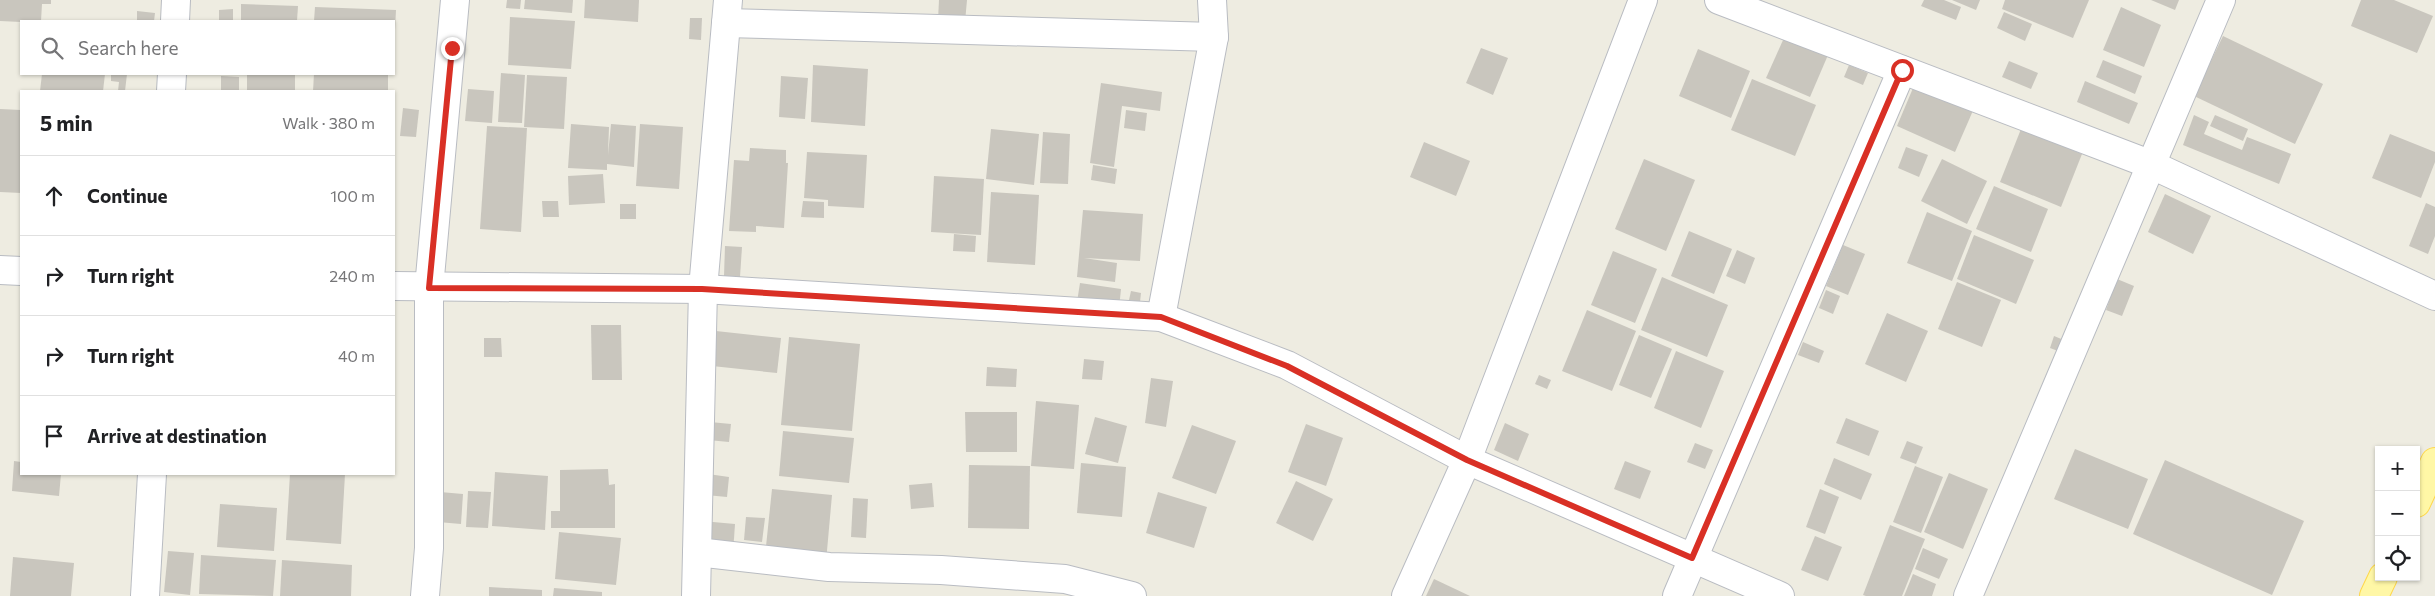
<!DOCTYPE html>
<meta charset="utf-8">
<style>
:root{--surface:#fff;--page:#f6f6f6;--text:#202124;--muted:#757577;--line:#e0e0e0}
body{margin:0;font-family:Commissioner,sans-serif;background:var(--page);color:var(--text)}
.controls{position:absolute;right:15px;bottom:15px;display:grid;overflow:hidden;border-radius:0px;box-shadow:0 1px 4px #0004}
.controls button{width:45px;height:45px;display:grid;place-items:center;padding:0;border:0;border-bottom:1px solid var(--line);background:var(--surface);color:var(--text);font:25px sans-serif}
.stop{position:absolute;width:15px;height:15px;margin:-11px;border:4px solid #d93025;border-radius:50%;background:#fff}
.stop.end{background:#d93025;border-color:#fff;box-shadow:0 1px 5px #0008}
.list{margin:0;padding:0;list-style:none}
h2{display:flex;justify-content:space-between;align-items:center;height:65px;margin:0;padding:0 20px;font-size:21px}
h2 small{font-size:16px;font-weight:400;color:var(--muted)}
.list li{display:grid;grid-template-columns:32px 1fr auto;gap:15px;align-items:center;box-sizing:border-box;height:80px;padding:0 20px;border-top:1px solid var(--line)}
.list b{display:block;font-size:19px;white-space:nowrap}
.list em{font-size:16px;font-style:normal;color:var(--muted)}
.icon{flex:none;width:28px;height:28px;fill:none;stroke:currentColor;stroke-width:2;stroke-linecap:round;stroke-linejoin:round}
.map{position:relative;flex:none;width:2435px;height:596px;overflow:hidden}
.search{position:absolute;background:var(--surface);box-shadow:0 1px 4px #0004;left:20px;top:20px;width:375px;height:55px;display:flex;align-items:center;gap:12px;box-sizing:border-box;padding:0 18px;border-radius:0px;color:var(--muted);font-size:19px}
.panel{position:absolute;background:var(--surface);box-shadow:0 1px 4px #0004;left:20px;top:90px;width:375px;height:385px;border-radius:0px}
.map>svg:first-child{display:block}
.building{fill:#c9c6be}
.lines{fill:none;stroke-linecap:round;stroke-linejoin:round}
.street-casing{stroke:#b9bcc2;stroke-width:30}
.primary-casing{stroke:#ffd84a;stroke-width:30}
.street{stroke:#fff;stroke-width:28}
.primary{stroke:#fff7a6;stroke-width:28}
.route{stroke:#d93025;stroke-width:6}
</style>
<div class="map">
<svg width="2435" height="596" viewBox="0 0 2435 596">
<rect width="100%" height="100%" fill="#eeece1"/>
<g class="building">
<path d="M 0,0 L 51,0 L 51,4 L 42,4 L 41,21 L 21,22 L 0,21 Z"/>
<path d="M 507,0 L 521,0 L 520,9 L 506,8 Z"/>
<path d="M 525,0 L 573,0 L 572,13 L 524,9 Z"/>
<path d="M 585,0 L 639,0 L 638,22 L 584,18 Z"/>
<path d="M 939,0 L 967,0 L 965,22 L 938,20 Z"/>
<path d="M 1924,0 L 1944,0 L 1961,7 L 1956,20 L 1921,6 Z"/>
<path d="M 1952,0 L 1980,0 L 1976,10 Z"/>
<path d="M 2005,0 L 2089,0 L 2073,38 L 2002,9 Z"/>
<path d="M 2151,0 L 2179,0 L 2175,10 Z"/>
<path d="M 2361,0 L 2394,0 L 2433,16 L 2417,53 L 2351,26 Z"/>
<path d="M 241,4 L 298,6 L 297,21 L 241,21 Z"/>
<path d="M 315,7 L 396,10 L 395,30 L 394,21 L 314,21 Z"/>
<path d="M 2121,7 L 2161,25 L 2144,67 L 2103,50 Z"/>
<path d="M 233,9 L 233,21 L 219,21 L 219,10 Z"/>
<path d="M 137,11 L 155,13 L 154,21 L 137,21 Z"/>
<path d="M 2004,12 L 2032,24 L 2025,41 L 1997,28 Z"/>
<path d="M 510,17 L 575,21 L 571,69 L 508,65 Z"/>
<path d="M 690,18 L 702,18 L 701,40 L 689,39 Z"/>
<path d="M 1788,29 L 1831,48 L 1810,97 L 1766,78 Z"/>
<path d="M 2223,36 L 2323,84 L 2295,144 L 2194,96 Z"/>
<path d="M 1481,48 L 1508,58 L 1493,95 L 1466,83 Z"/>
<path d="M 1698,49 L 1750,71 L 1731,118 L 1679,96 Z"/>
<path d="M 2103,60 L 2142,76 L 2135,94 L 2096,77 Z"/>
<path d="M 2009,61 L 2038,73 L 2031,89 L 2002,77 Z"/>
<path d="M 813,65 L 868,69 L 865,126 L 811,122 Z"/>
<path d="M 1849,65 L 1868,73 L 1863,85 L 1844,77 Z"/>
<path d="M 501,73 L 525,75 L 522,123 L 498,122 Z"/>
<path d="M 42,74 L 105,74 L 103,91 L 40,91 Z"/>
<path d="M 111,74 L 127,74 L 125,91 L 118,91 L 119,82 L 111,81 Z"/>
<rect x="247" y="74" width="48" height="17"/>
<path d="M 314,74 L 388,74 L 388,91 L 313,91 Z"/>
<path d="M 527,75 L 567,77 L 564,129 L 524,127 Z"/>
<path d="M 221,76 L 239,77 L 239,91 L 221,91 Z"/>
<path d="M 781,76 L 808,78 L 805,119 L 779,117 Z"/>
<path d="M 1752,79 L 1816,105 L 1795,156 L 1731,130 Z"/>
<path d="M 1916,81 L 1975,106 L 1955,152 L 1897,126 Z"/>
<path d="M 2085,81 L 2138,103 L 2129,124 L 2077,102 Z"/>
<path d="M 1101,83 L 1162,92 L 1160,111 L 1122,106 L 1114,167 L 1090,163 Z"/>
<path d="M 468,89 L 494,91 L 492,123 L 465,121 Z"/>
<path d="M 403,108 L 419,110 L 416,137 L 400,136 Z"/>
<path d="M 0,109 L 21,110 L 21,193 L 0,192 Z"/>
<path d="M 1126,110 L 1147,113 L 1145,131 L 1124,128 Z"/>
<path d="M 2194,115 L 2209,122 L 2204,134 L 2242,150 L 2247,137 L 2291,154 L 2279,184 L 2183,145 Z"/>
<path d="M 2215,115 L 2248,129 L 2243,141 L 2210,126 Z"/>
<path d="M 571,124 L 609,127 L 608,155 L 611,124 L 636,126 L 634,167 L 607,164 L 607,170 L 568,168 Z"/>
<path d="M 640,124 L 683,127 L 679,189 L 636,186 Z"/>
<path d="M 487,126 L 527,128 L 521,232 L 480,229 Z"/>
<path d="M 991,129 L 1039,134 L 1034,185 L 986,179 Z"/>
<path d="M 2021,129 L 2082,154 L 2061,207 L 2000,182 Z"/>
<path d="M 1043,132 L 1070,134 L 1068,184 L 1040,183 Z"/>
<path d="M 2390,134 L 2435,152 L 2435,162 L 2421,198 L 2372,178 Z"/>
<path d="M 1424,142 L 1470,161 L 1456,196 L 1410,177 Z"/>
<path d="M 1906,147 L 1928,155 L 1919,177 L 1898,168 Z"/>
<path d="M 750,148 L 786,150 L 786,163 L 788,163 L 784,228 L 756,226 L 756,232 L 729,231 L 734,160 L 749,161 Z"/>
<path d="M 807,152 L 867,155 L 864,208 L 828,206 L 828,200 L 804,198 Z"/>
<path d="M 1644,159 L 1695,180 L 1666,251 L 1615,229 Z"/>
<path d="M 1942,159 L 1987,181 L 1967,224 L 1921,201 Z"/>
<path d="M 1093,165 L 1117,169 L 1115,184 L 1091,180 Z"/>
<path d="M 603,174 L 605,203 L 569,205 L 568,176 Z"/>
<path d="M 934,176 L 984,179 L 981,235 L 931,232 Z"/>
<path d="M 1994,186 L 2048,209 L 2031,252 L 1976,229 Z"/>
<path d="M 991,192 L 1039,195 L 1035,265 L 987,262 Z"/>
<path d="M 2165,194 L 2211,216 L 2193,254 L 2148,232 Z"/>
<path d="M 542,201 L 558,201 L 559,217 L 543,217 Z"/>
<path d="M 803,201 L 824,202 L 824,218 L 801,217 Z"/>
<path d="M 2426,203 L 2435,207 L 2435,236 L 2428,254 L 2409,246 Z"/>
<rect x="620" y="204" width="16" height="15"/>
<path d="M 1083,210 L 1143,214 L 1140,261 L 1084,258 L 1117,263 L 1115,282 L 1077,277 Z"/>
<path d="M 1927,212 L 1972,231 L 1952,281 L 1907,263 Z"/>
<path d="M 1689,231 L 1732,249 L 1714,294 L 1671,276 Z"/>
<path d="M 954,234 L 976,236 L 975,252 L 953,251 Z"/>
<path d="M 1974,235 L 2034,260 L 2016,304 L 1957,279 Z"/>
<path d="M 1843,245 L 1865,254 L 1848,295 L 1826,286 Z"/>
<path d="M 725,246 L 742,247 L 740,277 L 724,276 Z"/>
<path d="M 1737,250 L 1755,258 L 1745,284 L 1726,276 Z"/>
<path d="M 1613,251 L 1657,269 L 1635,323 L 1591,305 Z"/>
<path d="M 1662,277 L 1728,305 L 1707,357 L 1641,330 Z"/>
<path d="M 2117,279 L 2134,286 L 2122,316 L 2106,310 Z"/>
<path d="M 1957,282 L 2001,300 L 1982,347 L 1938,329 Z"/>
<path d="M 1080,283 L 1121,289 L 1119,308 L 1077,302 Z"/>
<path d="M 1826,290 L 1840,296 L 1833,314 L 1819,308 Z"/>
<path d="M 1131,291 L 1141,293 L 1140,302 L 1129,300 Z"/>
<path d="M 1587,310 L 1636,331 L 1612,391 L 1562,371 Z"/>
<path d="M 1887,313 L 1928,331 L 1906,382 L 1865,364 Z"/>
<path d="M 591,325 L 621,325 L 622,380 L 592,380 Z"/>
<path d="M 716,331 L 781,338 L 777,373 L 712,366 Z"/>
<path d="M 1639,335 L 1672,349 L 1651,398 L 1619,385 Z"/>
<path d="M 2054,336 L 2071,343 L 2066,354 L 2050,348 Z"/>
<path d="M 789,337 L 860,344 L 852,431 L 781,425 Z"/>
<path d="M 484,338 L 501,338 L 502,357 L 484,357 Z"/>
<path d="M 1803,342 L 1824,351 L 1819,363 L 1798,355 Z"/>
<path d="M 1676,351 L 1724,371 L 1701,428 L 1654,408 Z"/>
<path d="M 1084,359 L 1104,361 L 1102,380 L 1082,379 Z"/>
<path d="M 987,367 L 1017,369 L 1016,387 L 986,386 Z"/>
<path d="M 1539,375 L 1551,380 L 1547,389 L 1535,384 Z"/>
<path d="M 1151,378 L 1173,381 L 1166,427 L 1145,423 Z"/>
<path d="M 1036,401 L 1079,405 L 1074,469 L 1031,466 Z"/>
<path d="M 965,412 L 1017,412 L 1017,452 L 966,452 Z"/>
<path d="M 1095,417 L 1127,426 L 1118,463 L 1085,454 Z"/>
<path d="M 1846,418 L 1879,431 L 1869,456 L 1836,443 Z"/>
<path d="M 710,422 L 731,424 L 729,442 L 708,440 Z"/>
<path d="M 1505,423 L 1529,434 L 1518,461 L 1494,450 Z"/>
<path d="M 1306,424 L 1343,438 L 1326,486 L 1288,472 Z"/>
<path d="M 1192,425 L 1236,441 L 1216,494 L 1172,478 Z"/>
<path d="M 783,431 L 854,438 L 849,483 L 779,476 Z"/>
<path d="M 1907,441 L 1923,447 L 1916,464 L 1900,458 Z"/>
<path d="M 1695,443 L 1713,450 L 1705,469 L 1687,462 Z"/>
<path d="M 2075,449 L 2148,479 L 2128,529 L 2054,499 Z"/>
<path d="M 1834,458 L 1872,474 L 1861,500 L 1824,484 Z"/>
<path d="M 2165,460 L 2304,521 L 2272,595 L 2133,534 Z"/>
<path d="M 14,461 L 21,462 L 21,474 L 61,474 L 59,496 L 12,491 Z"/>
<path d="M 1625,461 L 1651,471 L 1640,499 L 1614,489 Z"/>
<path d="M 1081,463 L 1126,467 L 1122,517 L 1077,513 Z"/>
<path d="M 969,465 L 1030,466 L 1029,529 L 968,528 Z"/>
<path d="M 1915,466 L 1943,477 L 1921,533 L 1893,522 Z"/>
<path d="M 608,469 L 609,485 L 615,484 L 615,528 L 551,528 L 551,511 L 560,511 L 560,470 Z"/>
<path d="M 495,472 L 548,476 L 545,530 L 492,526 Z"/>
<path d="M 1949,473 L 1988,489 L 1963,549 L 1924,532 Z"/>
<path d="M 290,474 L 345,474 L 341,544 L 286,540 Z"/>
<path d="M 708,474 L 729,477 L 727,497 L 706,495 Z"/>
<path d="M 1296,481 L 1333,499 L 1313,541 L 1276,523 Z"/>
<path d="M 932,483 L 934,507 L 911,509 L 909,485 Z"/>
<path d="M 772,489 L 832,495 L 826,562 L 765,556 Z"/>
<path d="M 1820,489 L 1839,497 L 1825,534 L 1806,527 Z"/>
<path d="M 468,491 L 491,492 L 488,528 L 466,527 Z"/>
<path d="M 440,492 L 463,494 L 461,524 L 438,522 Z"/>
<path d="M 1158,492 L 1207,507 L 1194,548 L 1146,533 Z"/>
<path d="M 853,498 L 868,499 L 866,538 L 851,537 Z"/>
<path d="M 220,504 L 277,508 L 274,551 L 217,547 Z"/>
<path d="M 746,517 L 765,518 L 762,542 L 744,540 Z"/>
<path d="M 702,521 L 735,524 L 733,553 L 700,550 Z"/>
<path d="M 1890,525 L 1925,539 L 1902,596 L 1866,596 L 1863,595 Z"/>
<path d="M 559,532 L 621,538 L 616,585 L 555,579 Z"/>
<path d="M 1815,536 L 1842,547 L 1828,581 L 1801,570 Z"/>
<path d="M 1923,548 L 1948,559 L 1939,579 L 1915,569 Z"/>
<path d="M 168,551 L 194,553 L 190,595 L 164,592 Z"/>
<path d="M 201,555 L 276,560 L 273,596 L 199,594 Z"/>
<path d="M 13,557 L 74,563 L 71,596 L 10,596 Z"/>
<path d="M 282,560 L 352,565 L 351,596 L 280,596 Z"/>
<path d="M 1913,574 L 1936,584 L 1932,596 L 1904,596 Z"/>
<path d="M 1434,579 L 1470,596 L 1426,596 Z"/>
<path d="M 489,587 L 542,590 L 542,596 L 489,596 Z"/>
<path d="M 554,588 L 602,592 L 602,596 L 553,596 Z"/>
</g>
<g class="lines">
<defs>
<g id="street">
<path d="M 1719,0 L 2152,165 L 2435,296"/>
<path d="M 175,21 L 176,0"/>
<path d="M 726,23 L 1214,37"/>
<path d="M 171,91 L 172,74"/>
<path d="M 0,270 L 21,271"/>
<path d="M 394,286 L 703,289 L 1161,317 L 1287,365 L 1467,460 L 1780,596"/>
<path d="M 1161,317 L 1214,37 L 1212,0"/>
<path d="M 697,552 L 829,567 L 941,570 L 1065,579 L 1132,596"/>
<path d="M 145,596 L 152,474"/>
<path d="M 425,596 L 429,548 L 429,288 L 455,0"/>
<path d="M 696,596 L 703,289 L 728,0"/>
<path d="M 1406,596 L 1467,460 L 1643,0"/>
<path d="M 1677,596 L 1902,70"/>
<path d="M 1968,596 L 2221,0"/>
</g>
<g id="primary">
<path d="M 2416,503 L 2435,462"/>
<path d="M 2374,596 L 2383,577"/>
</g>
</defs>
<use href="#street" class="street-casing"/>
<use href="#primary" class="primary-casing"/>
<use href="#street" class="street"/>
<use href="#primary" class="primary"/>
</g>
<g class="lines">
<path class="route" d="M 452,48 L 429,288 L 702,289 L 1161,317 L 1287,366 L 1467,460 L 1692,558 L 1902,70"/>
</g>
</svg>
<div class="controls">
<button>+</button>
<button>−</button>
<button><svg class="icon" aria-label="locate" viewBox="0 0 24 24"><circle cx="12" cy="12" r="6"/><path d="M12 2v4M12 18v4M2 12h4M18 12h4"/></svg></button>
</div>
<div class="stop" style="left:1902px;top:70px"></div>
<div class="stop end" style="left:452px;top:48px"></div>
<div class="search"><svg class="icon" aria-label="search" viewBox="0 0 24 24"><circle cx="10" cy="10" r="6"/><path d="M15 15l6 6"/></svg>Search here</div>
<section class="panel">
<h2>5 min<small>Walk · 380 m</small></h2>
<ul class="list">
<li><svg class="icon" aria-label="ahead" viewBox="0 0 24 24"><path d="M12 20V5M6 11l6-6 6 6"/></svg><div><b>Continue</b></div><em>100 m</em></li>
<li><svg class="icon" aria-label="right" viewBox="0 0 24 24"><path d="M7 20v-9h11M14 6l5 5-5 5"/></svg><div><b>Turn right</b></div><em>240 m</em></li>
<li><svg class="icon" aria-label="right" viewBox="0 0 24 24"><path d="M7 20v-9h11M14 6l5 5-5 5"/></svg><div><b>Turn right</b></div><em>40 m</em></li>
<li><svg class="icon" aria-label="arrive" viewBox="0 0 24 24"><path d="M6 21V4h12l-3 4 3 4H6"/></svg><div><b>Arrive at destination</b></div></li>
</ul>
</section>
</div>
